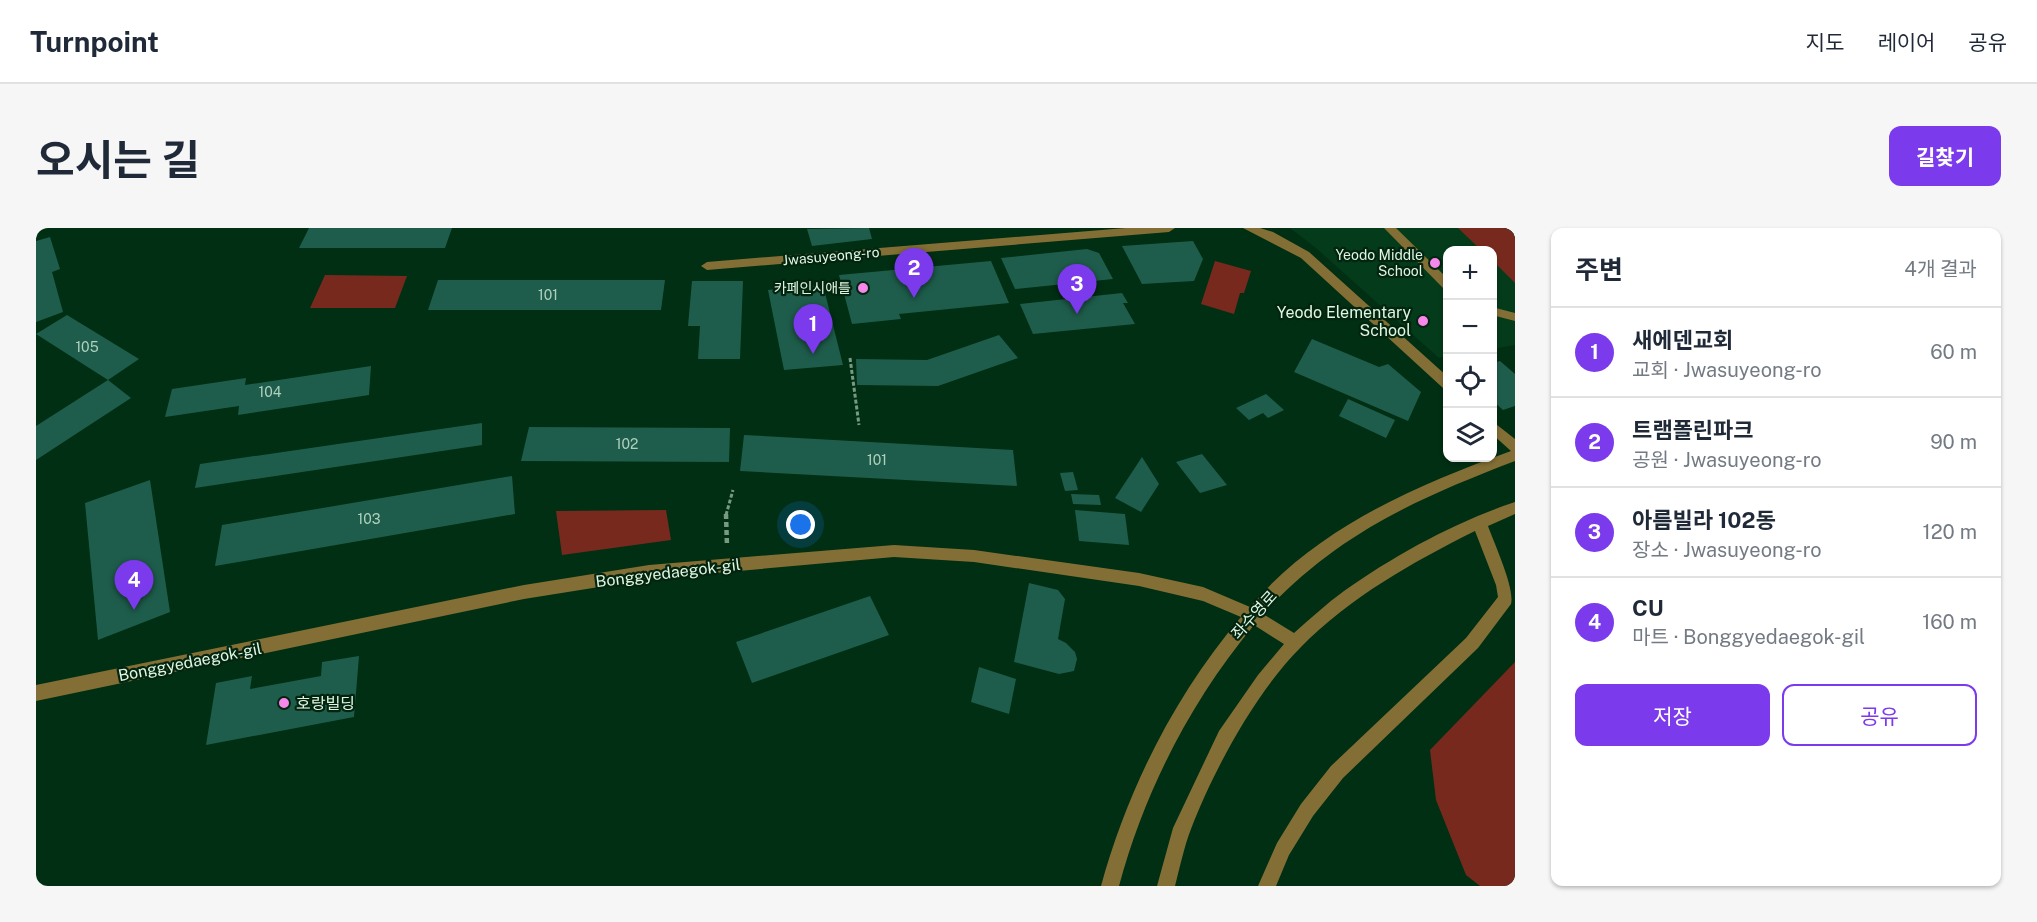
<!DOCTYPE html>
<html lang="ko">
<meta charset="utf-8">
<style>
:root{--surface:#fff;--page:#f6f6f7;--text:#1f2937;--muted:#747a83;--line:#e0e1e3;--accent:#7c3aed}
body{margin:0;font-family:"Public Sans","Noto Sans KR",sans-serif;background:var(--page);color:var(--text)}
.controls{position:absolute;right:18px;top:18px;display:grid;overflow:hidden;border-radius:12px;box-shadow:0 2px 4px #0004}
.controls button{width:54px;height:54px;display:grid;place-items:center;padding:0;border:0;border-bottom:2px solid var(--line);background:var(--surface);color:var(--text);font:30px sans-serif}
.you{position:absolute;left:765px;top:297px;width:21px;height:21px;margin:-15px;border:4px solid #fff;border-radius:50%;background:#1a73e8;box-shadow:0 0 0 9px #1a73e833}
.badge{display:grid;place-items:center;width:39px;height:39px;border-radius:50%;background:var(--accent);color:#fff;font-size:20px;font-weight:700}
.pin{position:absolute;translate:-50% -50px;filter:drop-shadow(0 2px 3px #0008)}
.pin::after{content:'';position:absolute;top:32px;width:21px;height:18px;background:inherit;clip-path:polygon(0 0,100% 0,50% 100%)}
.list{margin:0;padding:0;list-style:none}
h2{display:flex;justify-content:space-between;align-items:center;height:78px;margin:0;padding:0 24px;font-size:26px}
h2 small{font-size:20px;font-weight:400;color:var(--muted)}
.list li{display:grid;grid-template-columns:39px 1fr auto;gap:18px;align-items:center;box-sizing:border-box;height:90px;padding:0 24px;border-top:2px solid var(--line)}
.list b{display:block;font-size:22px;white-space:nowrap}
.list p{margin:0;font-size:20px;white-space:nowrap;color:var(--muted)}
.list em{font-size:20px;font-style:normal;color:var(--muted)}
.actions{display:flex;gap:12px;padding:18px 24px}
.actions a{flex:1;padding:14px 0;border:2px solid var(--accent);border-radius:12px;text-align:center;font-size:21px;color:var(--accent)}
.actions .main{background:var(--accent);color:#fff}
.icon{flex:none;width:33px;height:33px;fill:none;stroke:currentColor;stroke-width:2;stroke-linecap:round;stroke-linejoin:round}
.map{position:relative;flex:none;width:1479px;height:658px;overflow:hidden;border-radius:12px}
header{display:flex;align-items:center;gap:36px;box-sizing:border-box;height:84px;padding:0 30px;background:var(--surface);border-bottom:2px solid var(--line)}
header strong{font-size:28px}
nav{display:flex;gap:33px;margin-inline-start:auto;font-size:21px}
.intro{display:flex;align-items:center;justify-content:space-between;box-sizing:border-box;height:144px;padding:0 36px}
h1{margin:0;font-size:42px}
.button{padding:15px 27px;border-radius:12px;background:var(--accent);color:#fff;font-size:21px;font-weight:700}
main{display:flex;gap:36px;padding:0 36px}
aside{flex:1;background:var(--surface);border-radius:12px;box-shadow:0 2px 4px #0004}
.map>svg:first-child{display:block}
.built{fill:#043b1a}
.green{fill:#78291d}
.building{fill:#1e5d4b}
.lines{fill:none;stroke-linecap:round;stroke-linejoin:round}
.path-far1{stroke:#789a82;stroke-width:3;stroke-dasharray:4 2;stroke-linecap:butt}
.path{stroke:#789a82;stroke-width:4.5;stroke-dasharray:5 3;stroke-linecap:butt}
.minor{fill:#836f35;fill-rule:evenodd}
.poi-dot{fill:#f788eb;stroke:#03240e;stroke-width:2}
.labels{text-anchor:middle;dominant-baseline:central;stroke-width:4.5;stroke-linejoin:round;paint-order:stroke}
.far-poi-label{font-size:14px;fill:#dff6e3;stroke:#03240e;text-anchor:end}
.far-street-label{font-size:14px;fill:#dff6e3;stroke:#03240e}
.number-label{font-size:14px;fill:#afd0bd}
.poi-label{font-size:16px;fill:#dff6e3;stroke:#03240e;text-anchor:end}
.street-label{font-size:16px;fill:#dff6e3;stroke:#03240e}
</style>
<header>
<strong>Turnpoint</strong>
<nav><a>지도</a><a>레이어</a><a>공유</a></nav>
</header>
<div class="intro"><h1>오시는 길</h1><a class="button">길찾기</a></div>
<main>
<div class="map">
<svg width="1479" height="658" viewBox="0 0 1479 658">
<rect width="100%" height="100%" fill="#012f13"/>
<path class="built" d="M 1254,0 L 1479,0 L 1479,117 L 1457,121 L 1456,22 L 1412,22 L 1411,128 L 1403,130 L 1280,20 Z"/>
<g class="green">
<path d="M 1422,0 L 1479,0 L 1479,55 L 1457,33 L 1456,22 L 1445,22 Z"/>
<path d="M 1179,33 L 1215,43 L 1208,65 L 1204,65 L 1198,86 L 1165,76 Z"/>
<path d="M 289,47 L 371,48 L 359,80 L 274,80 Z"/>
<path d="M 630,282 L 635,312 L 526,327 L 520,283 Z"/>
<path d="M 1479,434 L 1479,658 L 1444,658 L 1430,647 L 1400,572 L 1394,522 Z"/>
</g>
<g class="building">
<path d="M 273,0 L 416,0 L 409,20 L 263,20 Z"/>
<path d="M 833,0 L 836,11 L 776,18 L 771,1 Z"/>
<path d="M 14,9 L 24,41 L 16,44 L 27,84 L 0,94 L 0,13 Z"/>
<path d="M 1157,13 L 1167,31 L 1158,53 L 1106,56 L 1086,18 Z"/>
<path d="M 1051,21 L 1063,25 L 1077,51 L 979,61 L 965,30 Z"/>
<path d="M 955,33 L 973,75 L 863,86 L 865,91 L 816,96 L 803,47 Z"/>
<path d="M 402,52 L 629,52 L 625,82 L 392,82 Z"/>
<path d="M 656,53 L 707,53 L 704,131 L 662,131 L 664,98 L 652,98 Z"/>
<path d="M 787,57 L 807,137 L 748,142 L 732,62 Z"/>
<path d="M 1086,65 L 1092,75 L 1087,75 L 1099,96 L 997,106 L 984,76 Z"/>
<path d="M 31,87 L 103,131 L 72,152 L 0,106 Z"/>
<path d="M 963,107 L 982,130 L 902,158 L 821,157 L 820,131 L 891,132 Z"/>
<path d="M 1276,111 L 1343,139 L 1352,136 L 1385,164 L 1372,193 L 1258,144 Z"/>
<path d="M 1464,133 L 1479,146 L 1479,178 L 1467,182 L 1456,172 L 1456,135 Z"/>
<path d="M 335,138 L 333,167 L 202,187 L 203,178 L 129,189 L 136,161 L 210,150 L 209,157 Z"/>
<path d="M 72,152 L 95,170 L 0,232 L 0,198 Z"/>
<path d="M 1230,166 L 1248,182 L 1232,190 L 1227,185 L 1213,192 L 1200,180 Z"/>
<path d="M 1312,171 L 1359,192 L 1350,210 L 1303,188 Z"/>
<path d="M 446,195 L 446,217 L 159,260 L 164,236 Z"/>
<path d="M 493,199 L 694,200 L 693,234 L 485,233 Z"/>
<path d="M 708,207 L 977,222 L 981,258 L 704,243 Z"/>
<path d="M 1166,226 L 1191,257 L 1164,265 L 1140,234 Z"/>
<path d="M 1106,229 L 1123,256 L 1105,284 L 1079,270 Z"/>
<path d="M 1037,244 L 1042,262 L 1029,263 L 1024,245 Z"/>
<path d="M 476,248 L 479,286 L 179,338 L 186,297 Z"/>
<path d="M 114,252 L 134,384 L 62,412 L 49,275 Z"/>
<path d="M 1035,266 L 1063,267 L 1065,277 L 1037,276 Z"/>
<path d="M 1039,282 L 1089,286 L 1093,317 L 1043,313 Z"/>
<path d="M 993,355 L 1022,362 L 1029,371 L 1022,411 L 1030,415 L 1039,424 L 1041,431 L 1038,443 L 1023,446 L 978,434 Z"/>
<path d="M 834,368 L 853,407 L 716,455 L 700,414 Z"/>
<path d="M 323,428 L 318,489 L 170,517 L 180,455 L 216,448 L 214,461 L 285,448 L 286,434 Z"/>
<path d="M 943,439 L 980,451 L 973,486 L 935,474 Z"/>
</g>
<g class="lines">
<g class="path-far1">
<path d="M 814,130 L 823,197"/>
<path d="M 690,287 L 697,262"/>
</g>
<path class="path" d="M 690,286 L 691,318"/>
<g class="minor">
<path d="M 1090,0 L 1139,0 L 1133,4 L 671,42 L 665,38 L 671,34 Z"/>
<path d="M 1207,0 L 1224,0 L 1237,4 L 1273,24 L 1412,149 L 1412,162 L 1407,160 L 1265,30 Z"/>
<path d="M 1348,0 L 1360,0 L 1412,51 L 1412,62 L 1408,61 Z"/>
<path d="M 1456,79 L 1479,85 L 1479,93 L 1456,87 Z"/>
<path d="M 1456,193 L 1479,211 L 1479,233 C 1380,271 1301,306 1227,386 L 1258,405 C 1274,391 1290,376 1308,363 C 1359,327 1419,294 1479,274 L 1479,286 L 1452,298 C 1458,315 1479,360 1475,376 L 1442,420 L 1307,550 L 1277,588 L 1253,627 L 1240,658 L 1222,658 L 1241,615 L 1265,576 L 1295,538 L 1430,410 L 1462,369 L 1460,357 L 1439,303 C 1377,334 1314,369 1265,419 C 1220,464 1178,541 1155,601 C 1148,619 1144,639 1139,658 L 1121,658 L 1137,600 L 1183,503 L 1222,447 L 1248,416 L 1218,397 C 1155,473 1109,562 1083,658 L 1065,658 C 1092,560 1139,467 1205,389 L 1167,373 L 1103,358 L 938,334 L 858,329 L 613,351 L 488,371 L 0,473 L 0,457 L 488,357 L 613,337 L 858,317 L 938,322 L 1103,345 L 1167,359 L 1214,379 C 1282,299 1379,258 1475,223 L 1456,206 Z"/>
</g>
</g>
<g class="poi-dot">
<circle cx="1399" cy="35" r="6"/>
<circle cx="827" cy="60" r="6"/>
<circle cx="1387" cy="93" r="6"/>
<circle cx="248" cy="475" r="6"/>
</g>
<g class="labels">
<g class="far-poi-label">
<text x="1387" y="27">Yeodo Middle<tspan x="1387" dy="16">School</tspan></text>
<text x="815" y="60">카페인시애틀</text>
</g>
<g class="far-street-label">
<text transform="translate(795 28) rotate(-5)">Jwasuyeong-ro</text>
</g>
<g class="number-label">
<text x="512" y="67">101</text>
<text x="51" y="119">105</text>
<text x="234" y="164">104</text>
<text x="591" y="216">102</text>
<text x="841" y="232">101</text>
<text x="333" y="291">103</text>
</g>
<g class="poi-label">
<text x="1375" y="84">Yeodo Elementary<tspan x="1375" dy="18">School</tspan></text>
<text x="260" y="475" text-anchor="start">호랑빌딩</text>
</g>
<g class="street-label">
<text transform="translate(632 345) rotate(-7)">Bonggyedaegok-gil</text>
<text transform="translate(1218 387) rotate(-48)">좌수영로</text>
<text transform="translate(154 434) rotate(-11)">Bonggyedaegok-gil</text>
</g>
</g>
</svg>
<div class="controls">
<button>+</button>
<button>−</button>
<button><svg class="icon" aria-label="locate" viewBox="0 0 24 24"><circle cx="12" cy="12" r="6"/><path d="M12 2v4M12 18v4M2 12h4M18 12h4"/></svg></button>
<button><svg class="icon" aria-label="layers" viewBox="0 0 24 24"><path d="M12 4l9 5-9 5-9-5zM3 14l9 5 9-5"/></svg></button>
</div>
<div class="you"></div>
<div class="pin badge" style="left:777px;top:126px">1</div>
<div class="pin badge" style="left:878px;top:70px">2</div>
<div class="pin badge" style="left:1041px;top:86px">3</div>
<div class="pin badge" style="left:98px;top:382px">4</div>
</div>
<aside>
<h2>주변<small>4개 결과</small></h2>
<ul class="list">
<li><span class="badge">1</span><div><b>새에덴교회</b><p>교회 · Jwasuyeong-ro</p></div><em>60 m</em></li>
<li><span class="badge">2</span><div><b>트램폴린파크</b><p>공원 · Jwasuyeong-ro</p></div><em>90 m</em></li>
<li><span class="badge">3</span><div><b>아름빌라 102동</b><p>장소 · Jwasuyeong-ro</p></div><em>120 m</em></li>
<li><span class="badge">4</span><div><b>CU</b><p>마트 · Bonggyedaegok-gil</p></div><em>160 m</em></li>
</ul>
<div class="actions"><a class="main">저장</a><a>공유</a></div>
</aside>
</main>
